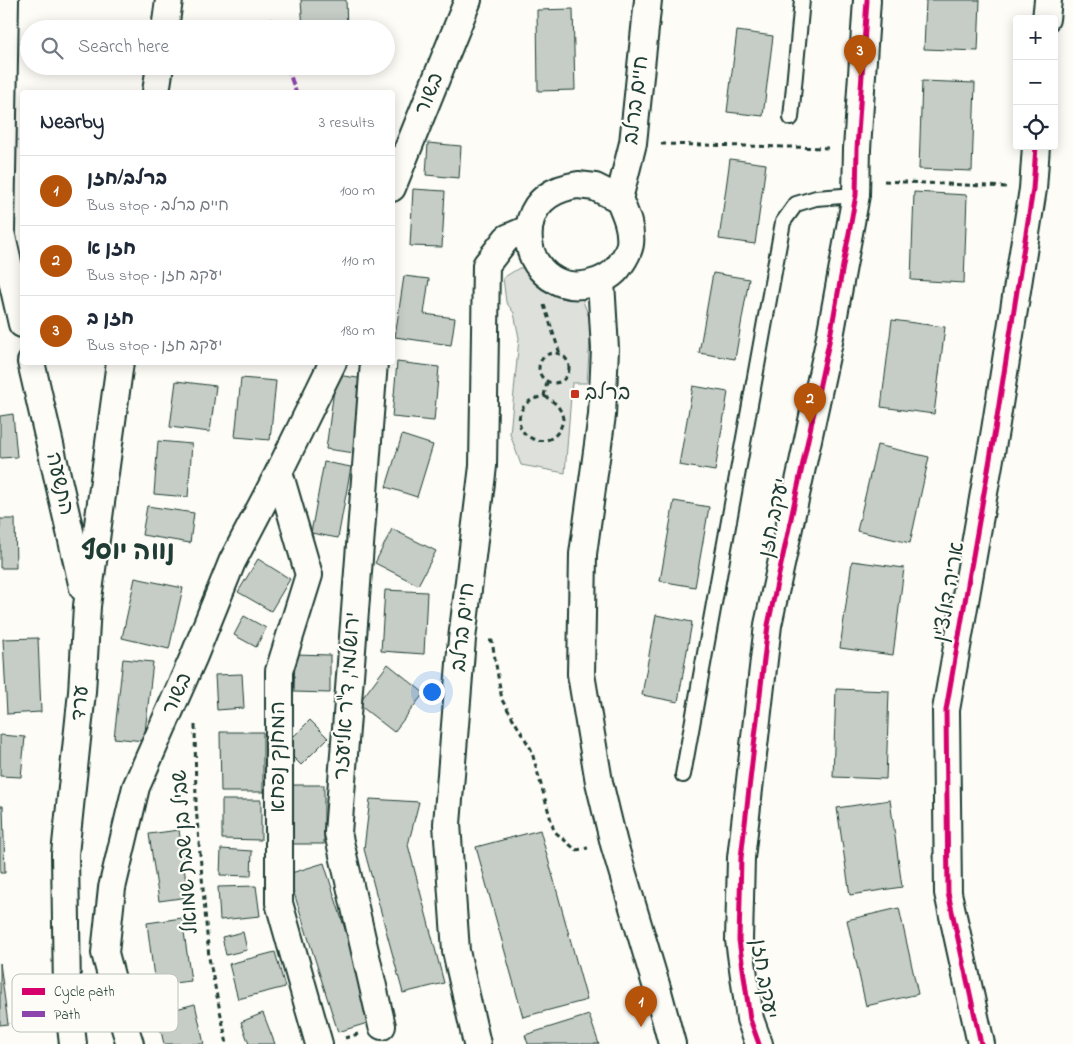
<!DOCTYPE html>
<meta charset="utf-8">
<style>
:root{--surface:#fff;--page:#f6f6f7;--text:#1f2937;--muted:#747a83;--line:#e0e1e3;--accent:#b45309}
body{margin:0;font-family:"Indie Flower","Playpen Sans Hebrew",sans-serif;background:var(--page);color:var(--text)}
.controls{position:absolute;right:15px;top:15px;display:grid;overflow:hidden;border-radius:5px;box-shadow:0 2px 12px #0003}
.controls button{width:45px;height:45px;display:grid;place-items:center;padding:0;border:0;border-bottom:1px solid var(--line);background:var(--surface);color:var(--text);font:25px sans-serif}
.you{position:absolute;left:431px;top:691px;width:18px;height:18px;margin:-12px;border:4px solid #fff;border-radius:50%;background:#1a73e8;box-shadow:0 0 0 8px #1a73e833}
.badge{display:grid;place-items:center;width:32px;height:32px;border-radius:50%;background:var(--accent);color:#fff;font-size:16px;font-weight:700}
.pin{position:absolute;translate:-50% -41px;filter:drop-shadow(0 1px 2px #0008)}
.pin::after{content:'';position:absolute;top:26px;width:18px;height:15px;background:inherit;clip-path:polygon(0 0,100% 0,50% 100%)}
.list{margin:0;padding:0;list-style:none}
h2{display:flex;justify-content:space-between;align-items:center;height:65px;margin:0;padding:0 20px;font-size:21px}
h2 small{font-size:16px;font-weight:400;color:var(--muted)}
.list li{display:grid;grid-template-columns:32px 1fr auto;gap:15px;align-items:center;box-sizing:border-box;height:70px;padding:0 20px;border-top:1px solid var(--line)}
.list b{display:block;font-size:19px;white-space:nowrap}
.list p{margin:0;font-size:16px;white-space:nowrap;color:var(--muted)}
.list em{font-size:16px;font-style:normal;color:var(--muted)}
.icon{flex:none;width:28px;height:28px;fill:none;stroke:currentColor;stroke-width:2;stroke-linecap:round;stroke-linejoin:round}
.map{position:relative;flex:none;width:1073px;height:1044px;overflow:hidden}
.search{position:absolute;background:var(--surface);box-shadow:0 2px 12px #0003;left:20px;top:20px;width:375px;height:55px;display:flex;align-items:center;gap:12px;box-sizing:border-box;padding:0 18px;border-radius:28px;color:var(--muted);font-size:19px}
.panel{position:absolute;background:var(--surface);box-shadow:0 2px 12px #0003;left:20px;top:90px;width:375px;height:275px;border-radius:5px}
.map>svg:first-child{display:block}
.green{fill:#dde0db;stroke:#7e8e88}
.building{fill:#c6cdc7;stroke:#1f3d34}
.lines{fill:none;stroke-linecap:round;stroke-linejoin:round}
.lane-casing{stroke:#1f3d34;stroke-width:18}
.street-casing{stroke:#1f3d34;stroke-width:30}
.path{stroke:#1f3d34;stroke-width:3;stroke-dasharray:5 4;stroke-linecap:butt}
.lane{stroke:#fdfcf7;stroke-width:14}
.street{stroke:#fdfcf7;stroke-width:26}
.quiet{stroke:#8e44ad;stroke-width:4;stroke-dasharray:8 4;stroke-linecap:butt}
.cycleway-casing{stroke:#fdfcf7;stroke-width:8}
.cycleway{stroke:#d6006c;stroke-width:5}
.poi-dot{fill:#c8321e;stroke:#fdfcf7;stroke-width:2}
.labels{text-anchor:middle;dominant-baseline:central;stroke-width:4.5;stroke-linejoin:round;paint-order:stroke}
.street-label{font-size:21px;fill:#1f3d34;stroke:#fdfcf7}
.poi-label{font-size:21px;fill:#1f3d34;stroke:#fdfcf7;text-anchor:start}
.district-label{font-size:26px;font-weight:bold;fill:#1f3d34;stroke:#fdfcf7}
.key{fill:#fdfcf7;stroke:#bac3bc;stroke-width:1}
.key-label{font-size:14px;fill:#1f3d34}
</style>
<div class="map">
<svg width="1073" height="1044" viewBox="0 0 1073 1044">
<rect width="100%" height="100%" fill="#fdfcf7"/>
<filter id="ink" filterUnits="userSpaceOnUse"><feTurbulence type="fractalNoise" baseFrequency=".02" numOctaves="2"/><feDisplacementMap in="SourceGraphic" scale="10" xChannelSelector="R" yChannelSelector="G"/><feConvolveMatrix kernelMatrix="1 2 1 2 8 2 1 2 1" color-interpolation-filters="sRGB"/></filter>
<g filter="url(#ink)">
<path class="green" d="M 538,267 L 578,287 L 591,323 L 587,383 L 572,383 L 565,473 L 521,465 L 510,434 L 519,338 L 514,313 L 506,302 L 503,278 L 519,268 Z"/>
<g class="building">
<path d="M 301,0 L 346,0 L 347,29 L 303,29 Z"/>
<path d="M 926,0 L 980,0 L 978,51 L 924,49 Z"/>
<path d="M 573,9 L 575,90 L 538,91 L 537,10 Z"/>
<path d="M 737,31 L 773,36 L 763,116 L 727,112 Z"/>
<path d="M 922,81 L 975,83 L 972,171 L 919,169 Z"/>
<path d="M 428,143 L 461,146 L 459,178 L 426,175 Z"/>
<path d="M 730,159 L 766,164 L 755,244 L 719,239 Z"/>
<path d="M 413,189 L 445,191 L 442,247 L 410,246 Z"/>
<path d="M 914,192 L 967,195 L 964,283 L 911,280 Z"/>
<path d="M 713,273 L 749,279 L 735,359 L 699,353 Z"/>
<path d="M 404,276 L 429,279 L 424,314 L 455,318 L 451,345 L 395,337 Z"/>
<path d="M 892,320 L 945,327 L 934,414 L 881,407 Z"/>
<path d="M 397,362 L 439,367 L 434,421 L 392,417 Z"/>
<path d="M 336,375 L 365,379 L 355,453 L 326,449 Z"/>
<path d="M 241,378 L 276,381 L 270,440 L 235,437 Z"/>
<path d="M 176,381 L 216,386 L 210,432 L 170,427 Z"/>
<path d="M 693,386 L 728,392 L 715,471 L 679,465 Z"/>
<path d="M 13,414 L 17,457 L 0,458 L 0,416 Z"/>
<path d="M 402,435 L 433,445 L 417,497 L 386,487 Z"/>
<path d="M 158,441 L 192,444 L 188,497 L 154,494 Z"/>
<path d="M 877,445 L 929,457 L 910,543 L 857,531 Z"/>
<path d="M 324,462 L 351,467 L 338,538 L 311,533 Z"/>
<path d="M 674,501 L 709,507 L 695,587 L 660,581 Z"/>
<path d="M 147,506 L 194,513 L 190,543 L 142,535 Z"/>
<path d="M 0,519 L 15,519 L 16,568 L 0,568 Z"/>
<path d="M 392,529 L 436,551 L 418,585 L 375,563 Z"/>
<path d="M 258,559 L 290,579 L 271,611 L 238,592 Z"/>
<path d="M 852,561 L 904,568 L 893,655 L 840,648 Z"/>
<path d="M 135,578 L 183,588 L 169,649 L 122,638 Z"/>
<path d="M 385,590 L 427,592 L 424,654 L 381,651 Z"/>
<path d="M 656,615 L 692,622 L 678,702 L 642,695 Z"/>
<path d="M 244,616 L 266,628 L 256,647 L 234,635 Z"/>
<path d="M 38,638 L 41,712 L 7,714 L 3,639 Z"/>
<path d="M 295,654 L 330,655 L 330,693 L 294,692 Z"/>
<path d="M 123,659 L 153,662 L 144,741 L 114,738 Z"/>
<path d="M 388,664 L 424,693 L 394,732 L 358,704 Z"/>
<path d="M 242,674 L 244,708 L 217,710 L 215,675 Z"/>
<path d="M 836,689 L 889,691 L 886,779 L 833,777 Z"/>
<path d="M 310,720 L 328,738 L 301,765 L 283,747 Z"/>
<path d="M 220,732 L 263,732 L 263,792 L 221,792 Z"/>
<path d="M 0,735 L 25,737 L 21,777 L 0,776 Z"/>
<rect x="292" y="785" width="32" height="59"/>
<path d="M 370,799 L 419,802 L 408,845 L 444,983 L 403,993 L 364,849 Z"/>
<path d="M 222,800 L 261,800 L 261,840 L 222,839 Z"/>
<path d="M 890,800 L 902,887 L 850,895 L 837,808 Z"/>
<path d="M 0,806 L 3,806 L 5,873 L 0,873 Z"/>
<path d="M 179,830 L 188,897 L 159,901 L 149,834 Z"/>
<path d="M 540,830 L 587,1000 L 523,1017 L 476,847 Z"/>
<path d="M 221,849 L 252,851 L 251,876 L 220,875 Z"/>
<path d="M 324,863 L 374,1021 L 338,1032 L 288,874 Z"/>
<path d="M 256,886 L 260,916 L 220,920 L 218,887 Z"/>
<path d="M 899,908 L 918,994 L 866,1006 L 847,920 Z"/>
<path d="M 182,918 L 191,981 L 155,985 L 147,923 Z"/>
<path d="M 243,932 L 247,950 L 226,955 L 222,937 Z"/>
<path d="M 275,952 L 285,987 L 238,999 L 229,964 Z"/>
<path d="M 0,963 L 8,1024 L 0,1025 Z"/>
<path d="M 195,1004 L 204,1044 L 164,1044 L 157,1014 Z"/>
<path d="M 263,1013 L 275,1044 L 249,1044 L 241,1022 Z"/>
<path d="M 589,1015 L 599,1044 L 528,1044 L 525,1035 Z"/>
</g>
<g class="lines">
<defs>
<g id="lane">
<path d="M 791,118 L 802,0"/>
<path d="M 683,775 L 783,222 L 796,204 L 816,198 L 856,195"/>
</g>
<g id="street">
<path d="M 5,0 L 1,232 L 22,324"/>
<path d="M 1046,19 L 1048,0"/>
<path d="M 165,29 L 169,0"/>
<path d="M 156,92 L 160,66"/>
<path d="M 578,185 L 595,187 L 619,199 C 625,213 632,228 630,244 C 629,251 625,258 620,265 C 613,276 602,281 589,284 C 549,293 520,257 531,219 C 538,197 557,188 578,185 Z"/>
<path d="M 392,188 L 468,0"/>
<path d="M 619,199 L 633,143 L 648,0"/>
<path d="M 601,282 L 605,349 L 602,415 L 583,554 L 581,674 L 599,782 L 614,844 L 657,988 L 672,1044"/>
<path d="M 31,362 L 83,588"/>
<path d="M 374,362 L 338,833 L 382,1026"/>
<path d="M 279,472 L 309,575 L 279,671 L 279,903 L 319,1044"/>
<path d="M 73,1044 L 67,992 L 65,854 L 82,692 L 87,606 L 120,362"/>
<path d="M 130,1044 L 125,1028 L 105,953 L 112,888 L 136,787 L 194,656 L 232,562 L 279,472 L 333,362"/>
<path d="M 477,1044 L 456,951 L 447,824 L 462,639 L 483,466 L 486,265 L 507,238 L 528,229"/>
<path d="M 759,1044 L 750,1019 L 739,940 L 741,858 L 768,625 L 829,342 L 856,195 L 857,149 L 867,0"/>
<path d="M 981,1044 L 948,893 L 946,710 L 995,430 L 1033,189 L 1036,146"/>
</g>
</defs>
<use href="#lane" class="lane-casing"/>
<use href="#street" class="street-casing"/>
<g class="path">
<path d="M 661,144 L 829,148"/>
<path d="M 884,181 L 1007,187"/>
<path d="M 544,305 L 560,354"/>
<circle cx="554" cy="368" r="15"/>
<path d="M 544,396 C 555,402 561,407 563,419 C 558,454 513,442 520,414 C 522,407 527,402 533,399 C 536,398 541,397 544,396 Z"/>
<path d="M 544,396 L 547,382"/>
<path d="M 489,641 L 492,641 L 502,700 L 531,749 L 554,831 L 576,850 L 588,848"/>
<path d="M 195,725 L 196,807 L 209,958 L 227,1044"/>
<path d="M 345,1038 L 358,1034"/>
</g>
<use href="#lane" class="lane"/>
<use href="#street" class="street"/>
<g class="quiet">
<path d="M 270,19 L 274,29"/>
<path d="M 287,66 L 296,92"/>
</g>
<defs>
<g id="cycleway">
<path d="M 759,1044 L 750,1019 L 739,940 L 741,858 L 768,625 L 829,342 L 856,195 L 857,149 L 867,0"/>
<path d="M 981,1044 L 948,893 L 946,710 L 995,430 L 1033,189 L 1036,146"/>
</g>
</defs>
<use href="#cycleway" class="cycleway-casing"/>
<use href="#cycleway" class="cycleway"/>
</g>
</g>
<rect class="poi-dot" x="570" y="389" width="10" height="10" rx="2.5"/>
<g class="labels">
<g class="street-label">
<text transform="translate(430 94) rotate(-68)">בשור</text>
<text transform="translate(637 100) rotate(-83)">חיים ברלב</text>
<text transform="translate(59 484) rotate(77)">התשעה</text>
<text transform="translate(775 518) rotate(-78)">יעקב חזן</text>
<text transform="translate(950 592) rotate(-80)">אריה דולצ'ין</text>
<text transform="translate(464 627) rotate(-84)">חיים ברלב</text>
<text transform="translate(178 694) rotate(-66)">בשור</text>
<text transform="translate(348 696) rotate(-86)">ירושלמי, ד"ר אליעזר</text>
<text transform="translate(81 703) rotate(-85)">ערד</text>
<text transform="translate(279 757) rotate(-90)">המחנך נפחא</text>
<text transform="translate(186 852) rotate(-94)">שביל בן שבת שמואל</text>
<text transform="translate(763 979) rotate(81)">יעקב חזן</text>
</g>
<g class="poi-label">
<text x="585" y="394">ברלב</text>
</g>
<g class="district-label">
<text x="128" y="553">נווה יוסף</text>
</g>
</g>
<rect x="12" y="974" width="166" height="58" rx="8" class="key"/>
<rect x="22" y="988" width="23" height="7" fill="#d6006c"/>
<rect x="22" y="1011" width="23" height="6" fill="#8e44ad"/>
<g class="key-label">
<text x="54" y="996">Cycle path</text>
<text x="54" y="1019">Path</text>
</g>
</svg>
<div class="controls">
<button>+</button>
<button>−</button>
<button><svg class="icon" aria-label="locate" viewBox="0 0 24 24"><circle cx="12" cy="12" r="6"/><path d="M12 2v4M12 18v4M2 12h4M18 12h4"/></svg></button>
</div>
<div class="you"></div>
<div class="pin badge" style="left:641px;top:1027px">1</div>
<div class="pin badge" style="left:810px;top:424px">2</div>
<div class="pin badge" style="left:860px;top:76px">3</div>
<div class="search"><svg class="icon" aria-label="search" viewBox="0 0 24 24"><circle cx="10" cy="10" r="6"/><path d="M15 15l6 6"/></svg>Search here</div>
<section class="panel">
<h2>Nearby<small>3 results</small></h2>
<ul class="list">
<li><span class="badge">1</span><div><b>ברלב/חזן</b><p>Bus stop · חיים ברלב</p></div><em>100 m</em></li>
<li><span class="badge">2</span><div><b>חזן א</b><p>Bus stop · יעקב חזן</p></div><em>110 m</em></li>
<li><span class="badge">3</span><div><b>חזן ב</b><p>Bus stop · יעקב חזן</p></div><em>180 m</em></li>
</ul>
</section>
</div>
